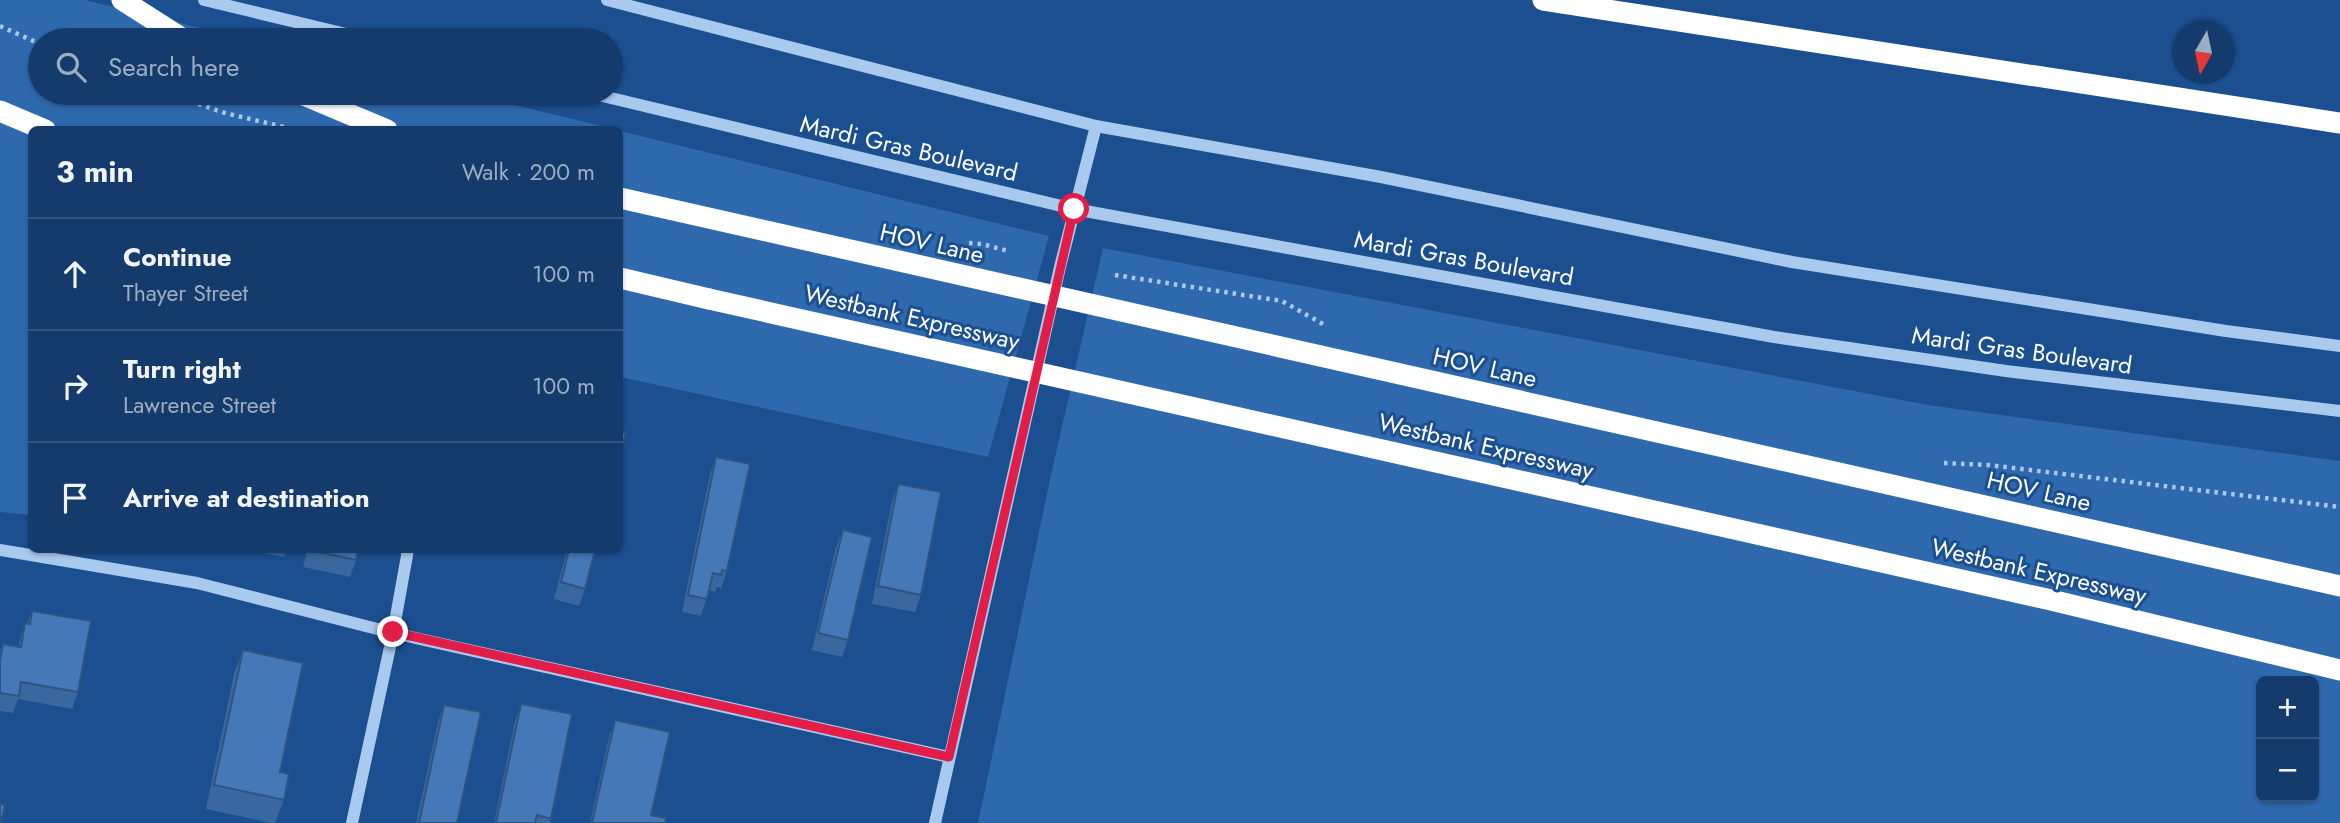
<!DOCTYPE html>
<meta charset="utf-8">
<style>
:root{--surface:#143b6b;--page:#1d4271;--text:#f1f3f6;--muted:#9dadc1;--line:#33557e}
body{margin:0;font-family:Jost,sans-serif;background:var(--page);color:var(--text)}
.controls{position:absolute;right:21px;bottom:21px;display:grid;overflow:hidden;border-radius:10px;box-shadow:0 2px 5px #0004}
.controls button{width:63px;height:63px;display:grid;place-items:center;padding:0;border:0;border-bottom:2px solid var(--line);background:var(--surface);color:var(--text);font:35px sans-serif}
.compass{position:absolute;left:2172px;top:21px;width:63px;height:63px;border-radius:50%;background:var(--surface);box-shadow:0 2px 5px #0004;rotate:189deg}
.stop{position:absolute;width:21px;height:21px;margin:-16px;border:5px solid #e11d48;border-radius:50%;background:#fff}
.stop.end{background:#e11d48;border-color:#fff;box-shadow:0 2px 7px #0008}
.list{margin:0;padding:0;list-style:none}
h2{display:flex;justify-content:space-between;align-items:center;height:91px;margin:0;padding:0 28px;font-size:30px}
h2 small{font-size:23px;font-weight:400;color:var(--muted)}
.list li{display:grid;grid-template-columns:46px 1fr auto;gap:21px;align-items:center;box-sizing:border-box;height:112px;padding:0 28px;border-top:2px solid var(--line)}
.list b{display:block;font-size:26px;white-space:nowrap}
.list p{margin:0;font-size:23px;white-space:nowrap;color:var(--muted)}
.list em{font-size:23px;font-style:normal;color:var(--muted)}
.icon{flex:none;width:38px;height:38px;fill:none;stroke:currentColor;stroke-width:2;stroke-linecap:round;stroke-linejoin:round}
.map{position:relative;flex:none;width:2340px;height:823px;overflow:hidden}
.search{position:absolute;background:var(--surface);box-shadow:0 2px 5px #0004;left:28px;top:28px;width:595px;height:77px;display:flex;align-items:center;gap:18px;box-sizing:border-box;padding:0 24px;border-radius:38px;color:var(--muted);font-size:26px}
.panel{position:absolute;background:var(--surface);box-shadow:0 2px 5px #0004;left:28px;top:126px;width:595px;height:427px;border-radius:10px}
.map>svg:first-child{display:block}
.green{fill:#2e69ad;fill-rule:evenodd}
.lines{fill:none;stroke-linecap:round;stroke-linejoin:round}
.path{stroke:#a9c9ee;stroke-width:4.5;stroke-dasharray:3.5 5;stroke-linecap:butt}
.minor{stroke:#a9c9ee;stroke-width:12}
.highway{stroke:#fff;stroke-width:21}
.highway-bridge{stroke:#fff;stroke-width:21}
.wall{fill:#3a679d}
.building{fill:#4478b7;stroke:#305480;stroke-width:2}
.route{stroke:#e11d48;stroke-width:9}
.labels{text-anchor:middle;dominant-baseline:central;stroke-width:6;stroke-linejoin:round;paint-order:stroke}
.street-label{font-size:24px;fill:#fff;stroke:#1b4f8f}
</style>
<div class="map">
<svg width="2340" height="823" viewBox="0 0 2340 823">
<rect width="100%" height="100%" fill="#1b4f8f"/>
<g class="green">
<path d="M 0,0 L 85,0 L 250,40 L 40,40 L 40,93 L 464,93 L 614,129 L 32,130 L 31,515 L 0,512 Z"/>
<path d="M 620,131 L 1049,236 L 988,457 L 620,377 Z"/>
<path d="M 1103,248 L 1928,405 L 2340,461 L 2340,823 L 978,823 L 1052,470 ZM 2261,681 L 2314,681 L 2314,797 L 2261,797 Z"/>
</g>
<g class="lines">
<g class="path">
<path d="M 0,26 L 40,44"/>
<path d="M 166,93 L 225,113 L 296,130"/>
<path d="M 969,243 L 982,244 L 1008,251"/>
<path d="M 1115,275 L 1282,301 L 1323,324"/>
<path d="M 1944,463 L 1988,465 L 2340,507"/>
</g>
<g class="minor">
<path d="M 204,0 L 371,40"/>
<path d="M 607,0 L 1096,126 L 1381,177 L 1792,262 L 2226,331 L 2340,346"/>
<path d="M 590,93 L 1074,209 L 1774,337 L 2006,371 L 2340,411"/>
<path d="M 0,550 L 197,583 L 393,633 L 949,757"/>
<path d="M 352,823 L 393,633 L 408,550"/>
<path d="M 935,823 L 1060,267 L 1096,126"/>
</g>
<g class="highway">
<path d="M 122,0 L 185,40"/>
<path d="M 1543,0 L 2340,123"/>
<path d="M 299,93 L 387,130"/>
<path d="M 0,111 L 45,130"/>
<path d="M 620,278 L 709,299"/>
</g>
<g class="highway-bridge">
<path d="M 620,198 L 2340,586"/>
<path d="M 709,299 L 2051,600 L 2340,670"/>
</g>
</g>
<g class="wall">
<path d="M 716,457 L 727,571 L 721,588 L 717,587 L 715,592 L 709,590 L 701,616 L 682,612 L 710,474 Z"/>
<path d="M 898,484 L 921,595 L 915,612 L 872,604 L 892,501 Z"/>
<path d="M 843,530 L 848,640 L 842,657 L 812,650 L 836,547 Z"/>
<path d="M 247,550 L 287,550 L 284,557 Z"/>
<path d="M 307,550 L 358,550 L 356,560 L 350,577 L 303,567 Z"/>
<path d="M 567,550 L 595,550 L 585,589 L 579,606 L 554,599 Z"/>
<path d="M 32,611 L 78,692 L 72,709 L 18,699 L 13,713 L 0,711 L 0,651 L 3,644 L 18,647 L 25,623 L 27,624 Z"/>
<path d="M 243,650 L 280,772 L 284,800 L 275,823 L 271,823 L 206,809 L 234,674 Z"/>
<path d="M 521,704 L 551,819 L 550,822 L 553,823 L 494,823 L 515,721 Z"/>
<path d="M 444,705 L 457,823 L 416,823 L 438,722 Z"/>
<path d="M 615,720 L 651,815 L 665,823 L 590,823 L 609,737 Z"/>
</g>
<g class="building">
<path d="M 620,431 L 626,433 L 620,456 Z"/>
<path d="M 716,457 L 750,464 L 727,571 L 722,570 L 721,575 L 713,573 L 707,599 L 688,595 Z"/>
<path d="M 898,484 L 941,492 L 921,595 L 878,586 Z"/>
<path d="M 843,530 L 872,537 L 848,640 L 818,633 Z"/>
<path d="M 310,550 L 358,550 L 356,560 Z"/>
<path d="M 569,550 L 595,550 L 585,589 L 561,582 Z"/>
<path d="M 32,611 L 91,621 L 78,692 L 21,682 L 19,696 L 0,693 L 0,660 L 3,644 L 21,647 L 25,623 L 30,624 Z"/>
<path d="M 243,650 L 303,663 L 280,772 L 289,774 L 284,800 L 214,785 Z"/>
<path d="M 521,704 L 572,714 L 551,819 L 537,815 L 535,823 L 496,823 Z"/>
<path d="M 444,705 L 481,712 L 457,823 L 419,823 Z"/>
<path d="M 615,720 L 670,732 L 651,815 L 666,818 L 665,823 L 592,823 Z"/>
<path d="M 0,804 L 5,805 L 1,823 L 0,823 Z"/>
</g>
<g class="lines">
<path class="route" d="M 393,632 L 949,757 L 1074,209"/>
</g>
<g class="labels">
<g class="street-label">
<text transform="translate(909 148) rotate(13)">Mardi Gras Boulevard</text>
<text transform="translate(932 243) rotate(13)">HOV Lane</text>
<text transform="translate(1464 258) rotate(10)">Mardi Gras Boulevard</text>
<text transform="translate(912 317) rotate(13)">Westbank Expressway</text>
<text transform="translate(2022 350) rotate(8)">Mardi Gras Boulevard</text>
<text transform="translate(1485 367) rotate(13)">HOV Lane</text>
<text transform="translate(1486 446) rotate(13)">Westbank Expressway</text>
<text transform="translate(2039 491) rotate(13)">HOV Lane</text>
<text transform="translate(2039 571) rotate(13)">Westbank Expressway</text>
</g>
</g>
</svg>
<div class="controls">
<button>+</button>
<button>−</button>
</div>
<svg class="compass" viewBox="-18 -18 36 36"><path d="M0-13l5 13h-10z" fill="#e53935"/><path d="M0 13l5-13h-10z" fill="#9dadc1"/></svg>
<div class="stop" style="left:1074px;top:209px"></div>
<div class="stop end" style="left:393px;top:632px"></div>
<div class="search"><svg class="icon" aria-label="search" viewBox="0 0 24 24"><circle cx="10" cy="10" r="6"/><path d="M15 15l6 6"/></svg>Search here</div>
<section class="panel">
<h2>3 min<small>Walk · 200 m</small></h2>
<ul class="list">
<li><svg class="icon" aria-label="ahead" viewBox="0 0 24 24"><path d="M12 20V5M6 11l6-6 6 6"/></svg><div><b>Continue</b><p>Thayer Street</p></div><em>100 m</em></li>
<li><svg class="icon" aria-label="right" viewBox="0 0 24 24"><path d="M7 20v-9h11M14 6l5 5-5 5"/></svg><div><b>Turn right</b><p>Lawrence Street</p></div><em>100 m</em></li>
<li><svg class="icon" aria-label="arrive" viewBox="0 0 24 24"><path d="M6 21V4h12l-3 4 3 4H6"/></svg><div><b>Arrive at destination</b></div></li>
</ul>
</section>
</div>
